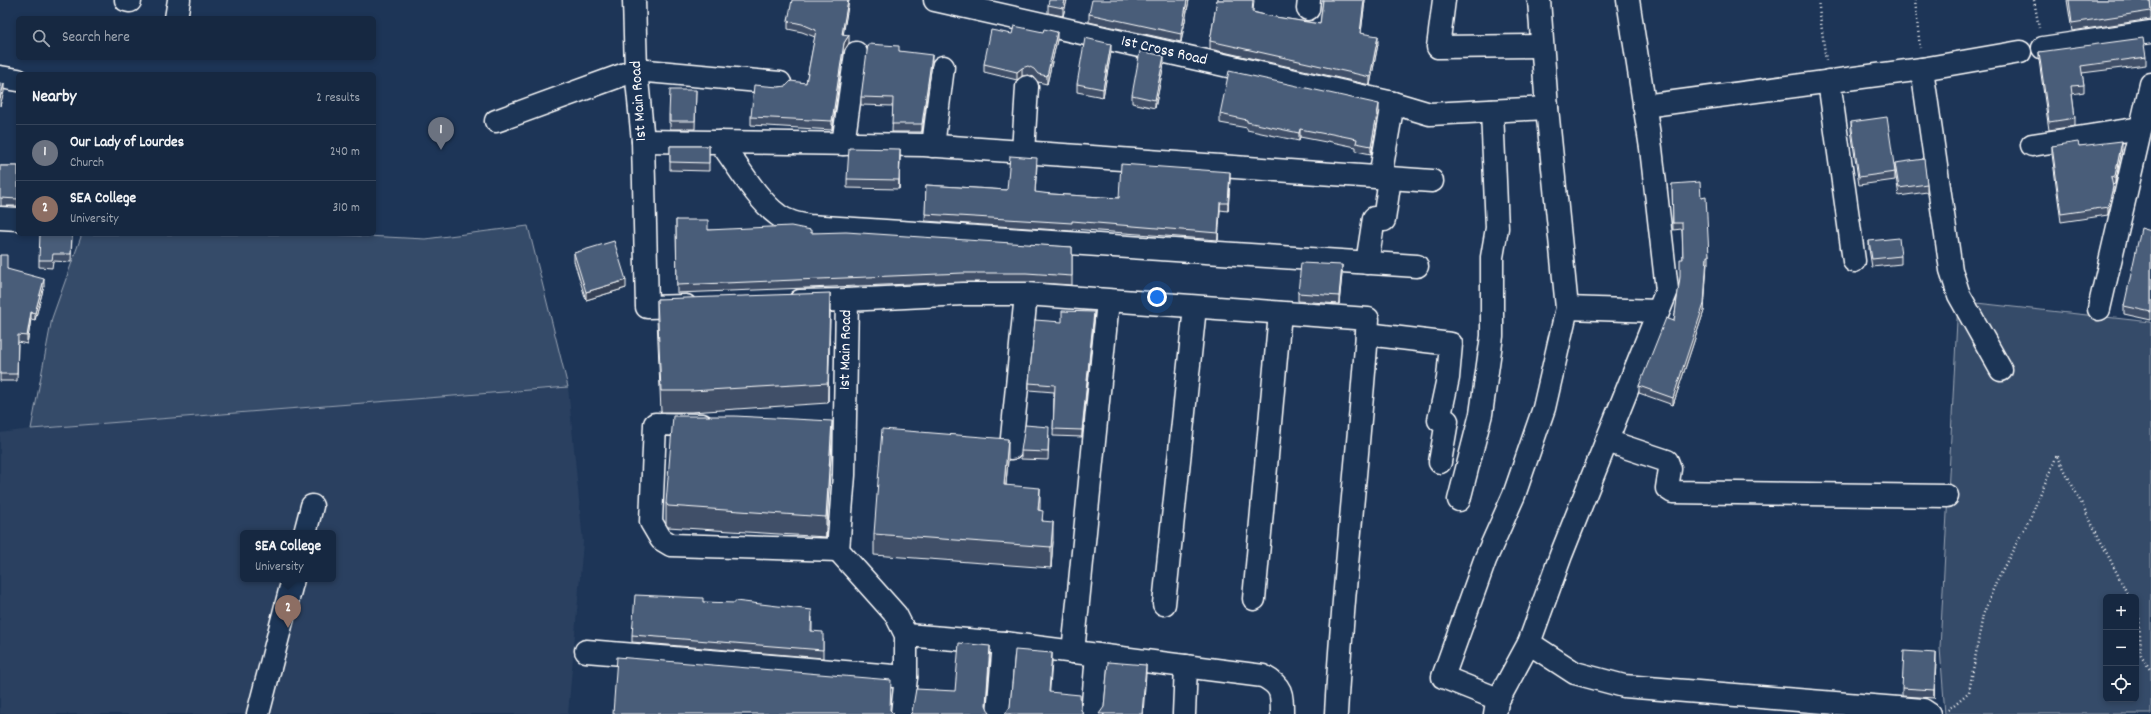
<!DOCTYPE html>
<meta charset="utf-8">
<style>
:root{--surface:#162841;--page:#1f3048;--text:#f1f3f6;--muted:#9ea6b1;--line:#35445a;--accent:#ff9aa2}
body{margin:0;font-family:Dekko,sans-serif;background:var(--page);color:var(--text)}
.controls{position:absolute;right:12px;bottom:12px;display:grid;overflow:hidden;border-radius:6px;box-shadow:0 2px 6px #0003}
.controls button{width:36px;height:36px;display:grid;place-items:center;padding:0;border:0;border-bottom:1px solid var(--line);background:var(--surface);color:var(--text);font:20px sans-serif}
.you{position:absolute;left:1157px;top:297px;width:14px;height:14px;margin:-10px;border:3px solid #fff;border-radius:50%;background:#1a73e8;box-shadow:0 0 0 6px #1a73e833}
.badge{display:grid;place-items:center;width:26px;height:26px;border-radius:50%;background:var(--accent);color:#fff;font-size:13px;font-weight:700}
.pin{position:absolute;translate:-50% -33px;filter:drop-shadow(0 1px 2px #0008)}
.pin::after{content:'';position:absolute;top:21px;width:14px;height:12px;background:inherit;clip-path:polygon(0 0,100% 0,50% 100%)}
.popup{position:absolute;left:240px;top:530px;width:96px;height:52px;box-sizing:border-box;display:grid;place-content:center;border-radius:6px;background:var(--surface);filter:drop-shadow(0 1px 3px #0005);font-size:13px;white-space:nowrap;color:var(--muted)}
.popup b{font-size:15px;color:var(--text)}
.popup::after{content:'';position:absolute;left:50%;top:100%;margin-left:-8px;border:8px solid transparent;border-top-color:var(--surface)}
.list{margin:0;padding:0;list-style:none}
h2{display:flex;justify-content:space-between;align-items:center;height:52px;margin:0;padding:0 16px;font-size:17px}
h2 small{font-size:13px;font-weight:400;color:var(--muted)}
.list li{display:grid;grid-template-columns:26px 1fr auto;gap:12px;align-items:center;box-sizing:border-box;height:56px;padding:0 16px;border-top:1px solid var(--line)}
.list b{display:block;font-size:15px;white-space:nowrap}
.list p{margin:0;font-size:13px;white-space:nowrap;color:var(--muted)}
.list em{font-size:13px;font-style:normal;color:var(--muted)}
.icon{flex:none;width:22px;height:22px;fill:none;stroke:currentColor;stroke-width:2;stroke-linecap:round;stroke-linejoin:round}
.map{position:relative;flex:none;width:2151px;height:714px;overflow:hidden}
.search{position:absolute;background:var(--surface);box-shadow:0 2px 6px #0003;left:16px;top:16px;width:360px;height:44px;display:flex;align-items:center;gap:10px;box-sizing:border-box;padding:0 14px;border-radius:6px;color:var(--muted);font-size:15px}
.panel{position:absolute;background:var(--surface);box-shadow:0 2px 6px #0003;left:16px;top:72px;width:360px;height:164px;border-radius:6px}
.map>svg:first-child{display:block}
.built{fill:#2a4161;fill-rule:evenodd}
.green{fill:#364b69;stroke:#9aa5b4;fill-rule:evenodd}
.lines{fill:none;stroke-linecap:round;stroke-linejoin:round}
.minor-casing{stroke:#fff;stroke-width:25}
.path{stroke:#fff;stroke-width:2.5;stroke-dasharray:1 3;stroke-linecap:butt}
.minor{stroke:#1d3557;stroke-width:22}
.wall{fill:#405068;stroke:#fff}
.shaded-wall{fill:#344155;stroke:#fff}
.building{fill:#4a5d79;stroke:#fff}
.labels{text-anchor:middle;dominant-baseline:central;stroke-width:4;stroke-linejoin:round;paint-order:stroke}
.street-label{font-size:16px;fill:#fff;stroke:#1d3557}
</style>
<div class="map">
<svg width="2151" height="714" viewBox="0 0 2151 714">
<rect width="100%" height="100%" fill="#1d3557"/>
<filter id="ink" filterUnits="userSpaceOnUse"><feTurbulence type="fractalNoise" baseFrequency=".025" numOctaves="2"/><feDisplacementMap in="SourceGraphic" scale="8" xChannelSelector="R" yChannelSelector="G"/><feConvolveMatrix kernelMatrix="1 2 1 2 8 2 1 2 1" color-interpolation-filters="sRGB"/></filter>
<g filter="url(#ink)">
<path class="built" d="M 568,387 L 583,542 L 568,714 L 0,714 L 0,433 L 31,429 ZM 243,533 L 333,533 L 333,579 L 243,579 Z"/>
<g class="green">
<path d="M 528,226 L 568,387 L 31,429 L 52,318 L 82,234 L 327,234 L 425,239 Z"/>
<path d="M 1958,301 L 2151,322 L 2151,714 L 1945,714 L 1940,648 ZM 2106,597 L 2136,597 L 2136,699 L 2106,699 Z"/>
</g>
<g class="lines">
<defs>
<g id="minor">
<path d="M 126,0 L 130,1"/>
<path d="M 634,0 L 636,70 L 643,141 L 647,307 L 686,306"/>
<path d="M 935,0 L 1393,103 L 1430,114 L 1547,108"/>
<path d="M 1444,0 L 1438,47 L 1541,46"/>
<path d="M 1308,9 L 1309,0"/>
<path d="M 176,18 L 179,0"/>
<path d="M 2043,48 L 2151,32"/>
<path d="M 1922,69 L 1951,270 L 1959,295 L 2001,370"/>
<path d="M 0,77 L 18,80"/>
<path d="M 1829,81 L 1854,261"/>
<path d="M 1644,106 L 1922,69 L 2020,52"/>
<path d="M 496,121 L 636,70 L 780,83"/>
<path d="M 643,141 L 924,145 L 1432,181"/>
<path d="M 720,142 C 736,163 757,200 778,215 C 787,222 798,224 809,226 L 1417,266"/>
<path d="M 843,144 L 856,53"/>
<path d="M 2032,145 L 2141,128"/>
<path d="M 933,146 L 943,67"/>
<path d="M 1023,152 L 1027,87"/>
<path d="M 1380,177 L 1393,103"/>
<path d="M 0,218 L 18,219"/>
<path d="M 1367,263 L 1374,218 L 1384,220 L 1390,178"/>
<path d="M 847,300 L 963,294 L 1026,294 L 1368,319 C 1359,451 1343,582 1336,714"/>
<path d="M 800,301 L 847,300 L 844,475 L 838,550 L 896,615 L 906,635 L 906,677 L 902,714"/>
<path d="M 1567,308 L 1658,311"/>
<path d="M 2099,309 L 2151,84"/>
<path d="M 1367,334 L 1451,344 L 1448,378 L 1439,420 L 1447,421 L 1440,462"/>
<path d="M 702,425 L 655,424 L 651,522 L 661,539 L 671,545 L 838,550"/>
<path d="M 1607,441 L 1667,461 L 1670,469 L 1667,488 L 1673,492 L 1947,496"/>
<path d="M 1011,448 L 1026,294"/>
<path d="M 1459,500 L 1481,414 L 1492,336 L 1492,257 L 1497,228 L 1492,111"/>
<path d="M 305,533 L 312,506"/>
<path d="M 1254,599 L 1280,313"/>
<path d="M 1164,604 L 1195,307"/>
<path d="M 906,635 L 1004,643 L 1263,676 C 1282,686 1282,693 1282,714"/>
<path d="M 1529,643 L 1575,673 L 1624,686 L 1923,710 L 1929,714"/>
<path d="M 586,651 L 906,677"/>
<path d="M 1073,652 L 1108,301"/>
<path d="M 1498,699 L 1443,677 L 1485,560 L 1514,495 L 1544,408 L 1567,308 L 1547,108 L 1539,0"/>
<path d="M 258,714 L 293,579"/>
<path d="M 998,714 L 1004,643"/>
<path d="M 1092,714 L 1097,655"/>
<path d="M 1184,714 L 1186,666"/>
<path d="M 1495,714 L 1497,702 L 1529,643 L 1561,555 L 1667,290 L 1651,148 L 1628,0"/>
</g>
</defs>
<use href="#minor" class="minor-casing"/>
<g class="path">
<path d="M 1818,0 L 1826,61"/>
<path d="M 1915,0 L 1920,48"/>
<path d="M 2034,0 L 2039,28"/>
<path d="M 2136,611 L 2139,617 L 2141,655 L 2151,671"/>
<path d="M 1948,710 L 1969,692 L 1983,615 L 1996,582 L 2031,516 L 2057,455 L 2129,597"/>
</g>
<use href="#minor" class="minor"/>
</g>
<g class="wall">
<path d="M 849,0 L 843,34 L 849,43 L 844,51 L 832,130 L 751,125 L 751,117 L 779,87 L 806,83 L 815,37 L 802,32 L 788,29 L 788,21 Z"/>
<path d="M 1067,0 L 1063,16 L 1048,13 L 1048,5 Z"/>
<path d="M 1189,0 L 1181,42 L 1089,22 L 1089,14 Z"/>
<path d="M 1217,0 L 1254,0 L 1253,12 L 1269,16 L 1320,24 L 1323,0 L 1365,0 L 1361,33 L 1378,44 L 1370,85 L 1210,49 L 1210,41 Z"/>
<path d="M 2067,0 L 2151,0 L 2151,19 L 2072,31 Z"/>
<path d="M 1012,34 L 1057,40 L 1047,84 L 1038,82 L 1034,77 L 1028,75 L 1022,76 L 1017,80 L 984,72 L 984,64 Z"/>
<path d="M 899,51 L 932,63 L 922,132 L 892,132 L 893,106 L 861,105 L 861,97 Z"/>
<path d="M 1111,52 L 1103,97 L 1077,92 L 1077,84 Z"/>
<path d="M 2039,52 L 2146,57 L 2146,65 L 2082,73 L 2084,85 L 2084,92 L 2072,94 L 2075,118 L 2075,126 L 2049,130 L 2039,60 Z"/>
<path d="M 1164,64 L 1155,108 L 1132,103 L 1132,95 Z"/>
<path d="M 696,90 L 695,129 L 670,129 L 670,123 L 669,123 L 669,115 Z"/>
<path d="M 1379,113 L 1371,154 L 1356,151 L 1356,147 L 1327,141 L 1326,142 L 1300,137 L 1299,141 L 1247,130 L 1247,128 L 1220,123 L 1220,114 Z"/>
<path d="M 1851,122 L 1895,172 L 1895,180 L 1859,185 L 1851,130 Z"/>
<path d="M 670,146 L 709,146 L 709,171 L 670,170 Z"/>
<path d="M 2052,146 L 2079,146 L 2122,149 L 2115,184 L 2112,185 L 2113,195 L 2108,215 L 2061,222 L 2052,154 Z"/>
<path d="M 900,157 L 899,189 L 847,188 L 847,179 Z"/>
<path d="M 1895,163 L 1927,184 L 1927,192 L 1899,196 L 1895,171 Z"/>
<path d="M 0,166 L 18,166 L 18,206 L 1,206 Z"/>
<path d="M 1037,166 L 1035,193 L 1051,194 L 1119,198 L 1230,179 L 1228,211 L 1220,210 L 1218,240 L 1072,229 L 1072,231 L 925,221 L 926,185 L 1007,190 Z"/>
<path d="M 1672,184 L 1701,198 L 1709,256 L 1709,263 L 1707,263 L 1704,311 L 1673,405 L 1639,393 L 1639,386 L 1674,321 L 1683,259 L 1682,229 L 1673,230 Z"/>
<path d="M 676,220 L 708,230 L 811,233 L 1072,247 L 1072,285 L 1026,282 L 963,282 L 677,293 Z"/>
<path d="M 2151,231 L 2151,320 L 2124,314 L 2124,306 Z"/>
<path d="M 72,234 L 71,262 L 53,261 L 52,268 L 39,267 L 39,260 Z"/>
<path d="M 1869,241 L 1901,256 L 1901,264 L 1872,267 L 1869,249 Z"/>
<path d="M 574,253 L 626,288 L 586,300 L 574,261 Z"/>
<path d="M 0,255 L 7,269 L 44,286 L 35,320 L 31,319 L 27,344 L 18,342 L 17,381 L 0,381 Z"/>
<path d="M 1342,274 L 1339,304 L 1298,301 L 1298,293 Z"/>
<path d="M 657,299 L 830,313 L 828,403 L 691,412 L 661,412 L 657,319 Z"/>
<path d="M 1094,320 L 1082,437 L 1053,436 L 1054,392 L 1029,390 L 1029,383 L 1062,322 Z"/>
<path d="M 1049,435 L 1048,460 L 1021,459 L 1021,451 Z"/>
<path d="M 832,442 L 826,537 L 668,527 L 666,524 L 666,503 Z"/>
<path d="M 1008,460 L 1006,485 L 1039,511 L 1043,521 L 1053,542 L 1051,568 L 874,555 L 874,534 Z"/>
<path d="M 703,602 L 812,617 L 812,631 L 823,639 L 823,658 L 632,642 L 632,635 Z"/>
<path d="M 1936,661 L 1934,698 L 1902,696 L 1902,688 Z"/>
</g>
<g class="shaded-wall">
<path d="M 848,0 L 849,0 L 842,42 L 842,34 Z"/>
<path d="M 1065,0 L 1067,0 L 1063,16 L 1063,8 Z"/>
<path d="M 1187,0 L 1189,0 L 1181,42 L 1181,34 Z"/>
<path d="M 1364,0 L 1365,0 L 1360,41 L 1360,33 Z"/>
<path d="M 1057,32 L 1057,40 L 1047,84 L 1047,76 Z"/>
<path d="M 849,35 L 849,43 L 844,51 L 832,130 L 832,121 L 844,43 Z"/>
<path d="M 1378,36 L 1378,44 L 1370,85 L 1370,77 Z"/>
<path d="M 1111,44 L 1111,52 L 1103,97 L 1103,89 Z"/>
<path d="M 932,55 L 932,63 L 922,132 L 922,124 Z"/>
<path d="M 1164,56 L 1164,64 L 1155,108 L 1155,100 Z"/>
<path d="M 1022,68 L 1022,76 L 1017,80 L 1017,72 Z"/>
<path d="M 4,84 L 4,92 L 0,106 L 0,98 Z"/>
<path d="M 1379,104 L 1379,113 L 1371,154 L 1371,146 Z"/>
<path d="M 1300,129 L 1300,137 L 1299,141 L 1299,133 Z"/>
<path d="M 2122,141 L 2122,149 L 2115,184 L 2115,176 Z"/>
<path d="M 900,149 L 900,157 L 899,189 L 899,180 Z"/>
<path d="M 1230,172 L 1230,179 L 1228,211 L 1228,203 Z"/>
<path d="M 2113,187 L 2113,195 L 2108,215 L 2108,207 Z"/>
<path d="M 1220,203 L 1220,210 L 1218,240 L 1218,233 Z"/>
<path d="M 1707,256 L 1704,311 L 1673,405 L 1673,398 Z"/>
<path d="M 1342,265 L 1342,274 L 1339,304 L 1339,296 Z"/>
<path d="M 44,279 L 44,286 L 35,320 L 35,313 Z"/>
<path d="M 626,280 L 626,288 L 586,300 L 586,292 Z"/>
<path d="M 830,293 L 830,313 L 828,403 L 828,383 Z"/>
<path d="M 31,312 L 31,319 L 27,344 L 27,336 Z"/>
<path d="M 1094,312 L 1094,320 L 1082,437 L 1082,430 Z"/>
<path d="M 832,421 L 832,442 L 826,537 L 826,517 Z"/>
<path d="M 1008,439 L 1008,460 L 1004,506 L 1004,485 Z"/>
<path d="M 1040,488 L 1040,508 L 1038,531 L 1038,510 Z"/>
<path d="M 1053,522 L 1053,542 L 1051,568 L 1051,547 Z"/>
<path d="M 990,646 L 990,654 L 986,713 L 986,705 Z"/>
<path d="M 1052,653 L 1052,662 L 1049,701 L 1049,692 Z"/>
<path d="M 1936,653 L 1936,661 L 1934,698 L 1934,690 Z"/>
<path d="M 1146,665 L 1146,674 L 1143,714 L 1142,714 Z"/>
</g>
<g class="building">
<path d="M 792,0 L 848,0 L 842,34 L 849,35 L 844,43 L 832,121 L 751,117 L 754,85 L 779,87 L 786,86 L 791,81 L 806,83 L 816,30 L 802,24 L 788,21 Z"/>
<path d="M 1049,0 L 1065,0 L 1063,8 L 1048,5 Z"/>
<path d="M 1092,0 L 1187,0 L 1181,34 L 1089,14 Z"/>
<path d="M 1217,0 L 1253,0 L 1252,12 L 1269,16 L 1320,24 L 1323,0 L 1364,0 L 1360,33 L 1378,36 L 1370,77 L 1210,41 Z"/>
<path d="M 2069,0 L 2150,0 L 2151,11 L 2072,23 Z"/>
<path d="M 1014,26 L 1043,32 L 1044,29 L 1057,32 L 1047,76 L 1038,74 L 1034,69 L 1028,66 L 1022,68 L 1017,72 L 984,64 L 991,30 L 1012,34 Z"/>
<path d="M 1085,38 L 1111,44 L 1103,89 L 1077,84 Z"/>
<path d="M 2143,38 L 2146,57 L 2081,66 L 2084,85 L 2071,86 L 2075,118 L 2049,122 L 2039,52 Z"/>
<path d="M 868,44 L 899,46 L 899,51 L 932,55 L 922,124 L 892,124 L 893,98 L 861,97 Z"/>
<path d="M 1140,51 L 1164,56 L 1155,100 L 1132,95 Z"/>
<path d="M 1229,71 L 1379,104 L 1371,146 L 1356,143 L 1357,139 L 1327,133 L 1326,134 L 1300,129 L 1299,133 L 1247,122 L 1247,120 L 1220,114 Z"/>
<path d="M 0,83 L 4,84 L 0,98 Z"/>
<path d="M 670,90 L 696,90 L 695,121 L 670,121 L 670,115 L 669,115 Z"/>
<path d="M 1887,117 L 1895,172 L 1859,177 L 1851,122 Z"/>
<path d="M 2122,141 L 2115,176 L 2111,177 L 2113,187 L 2108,207 L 2061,214 L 2052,146 L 2078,142 L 2079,146 Z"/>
<path d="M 670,146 L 709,146 L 709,163 L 670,162 Z"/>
<path d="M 849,148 L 900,149 L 899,180 L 847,179 Z"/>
<path d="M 1010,156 L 1037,158 L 1035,192 L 1051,194 L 1119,198 L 1121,164 L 1230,172 L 1228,203 L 1220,203 L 1218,233 L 1072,221 L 1072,223 L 925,214 L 926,185 L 1007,190 Z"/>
<path d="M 1924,159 L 1927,184 L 1899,188 L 1895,163 Z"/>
<path d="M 0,166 L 18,166 L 18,199 L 0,198 Z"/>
<path d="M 1700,182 L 1701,198 L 1706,197 L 1709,256 L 1707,256 L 1704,304 L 1673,398 L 1639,386 L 1666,318 L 1674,321 L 1680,277 L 1680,259 L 1683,259 L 1682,223 L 1673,223 L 1672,184 Z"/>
<path d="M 676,220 L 708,220 L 708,230 L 791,226 L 811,230 L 811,233 L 846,232 L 1072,247 L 1072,276 L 1026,273 L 963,273 L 677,285 Z"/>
<path d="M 2141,228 L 2151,231 L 2151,312 L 2124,306 Z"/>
<path d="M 40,234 L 72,234 L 71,254 L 53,254 L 52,260 L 39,260 Z"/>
<path d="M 1899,238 L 1901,256 L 1872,259 L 1869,241 Z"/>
<path d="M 614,241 L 626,280 L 586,292 L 574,253 Z"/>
<path d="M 0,255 L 7,255 L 7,269 L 44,279 L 35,313 L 31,312 L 27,336 L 18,335 L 17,374 L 0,374 Z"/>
<path d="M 1301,263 L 1342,265 L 1339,296 L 1298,293 Z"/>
<path d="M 830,293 L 828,383 L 691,391 L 661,391 L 657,299 Z"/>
<path d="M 1062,311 L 1094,312 L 1082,430 L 1053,429 L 1055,385 L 1029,383 L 1035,320 L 1062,322 Z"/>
<path d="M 673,416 L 735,416 L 832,421 L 826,517 L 668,506 L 666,503 Z"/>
<path d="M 1025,425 L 1049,427 L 1048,452 L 1021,451 Z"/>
<path d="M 882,429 L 1008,439 L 1004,485 L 1040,488 L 1038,510 L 1043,511 L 1042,521 L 1053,522 L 1051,547 L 874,534 Z"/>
<path d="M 635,595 L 703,598 L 703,602 L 735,603 L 735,601 L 812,610 L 811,631 L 823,632 L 823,650 L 632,635 Z"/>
<path d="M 959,643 L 990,646 L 986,705 L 990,714 L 910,714 L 912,712 L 916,689 L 955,691 Z"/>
<path d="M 1015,650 L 1052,653 L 1049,692 L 1080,695 L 1081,710 L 1084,714 L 1005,714 L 1010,707 Z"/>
<path d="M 1904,651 L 1936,653 L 1934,690 L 1902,688 Z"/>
<path d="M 617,657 L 891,680 L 890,710 L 894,714 L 613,714 Z"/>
<path d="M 1108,662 L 1146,665 L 1142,714 L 1099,714 L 1104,707 Z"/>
</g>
</g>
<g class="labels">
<g class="street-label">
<text transform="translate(1164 51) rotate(13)">1st Cross Road</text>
<text transform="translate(639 101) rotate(-94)">1st Main Road</text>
<text transform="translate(846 350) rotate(-89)">1st Main Road</text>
</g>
</g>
</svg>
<div class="controls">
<button>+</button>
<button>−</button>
<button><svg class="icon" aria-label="locate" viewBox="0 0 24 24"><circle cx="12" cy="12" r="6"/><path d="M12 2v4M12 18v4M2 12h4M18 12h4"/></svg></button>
</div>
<div class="you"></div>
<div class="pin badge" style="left:441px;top:150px;background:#6b7280">1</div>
<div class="pin badge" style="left:288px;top:628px;background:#8d6e63">2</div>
<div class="popup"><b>SEA College</b>University</div>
<div class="search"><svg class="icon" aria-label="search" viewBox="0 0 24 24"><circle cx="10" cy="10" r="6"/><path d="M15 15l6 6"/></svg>Search here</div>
<section class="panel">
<h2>Nearby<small>2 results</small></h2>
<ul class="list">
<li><span class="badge" style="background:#6b7280">1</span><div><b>Our Lady of Lourdes</b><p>Church</p></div><em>240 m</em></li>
<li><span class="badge" style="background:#8d6e63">2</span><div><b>SEA College</b><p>University</p></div><em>310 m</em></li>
</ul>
</section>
</div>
